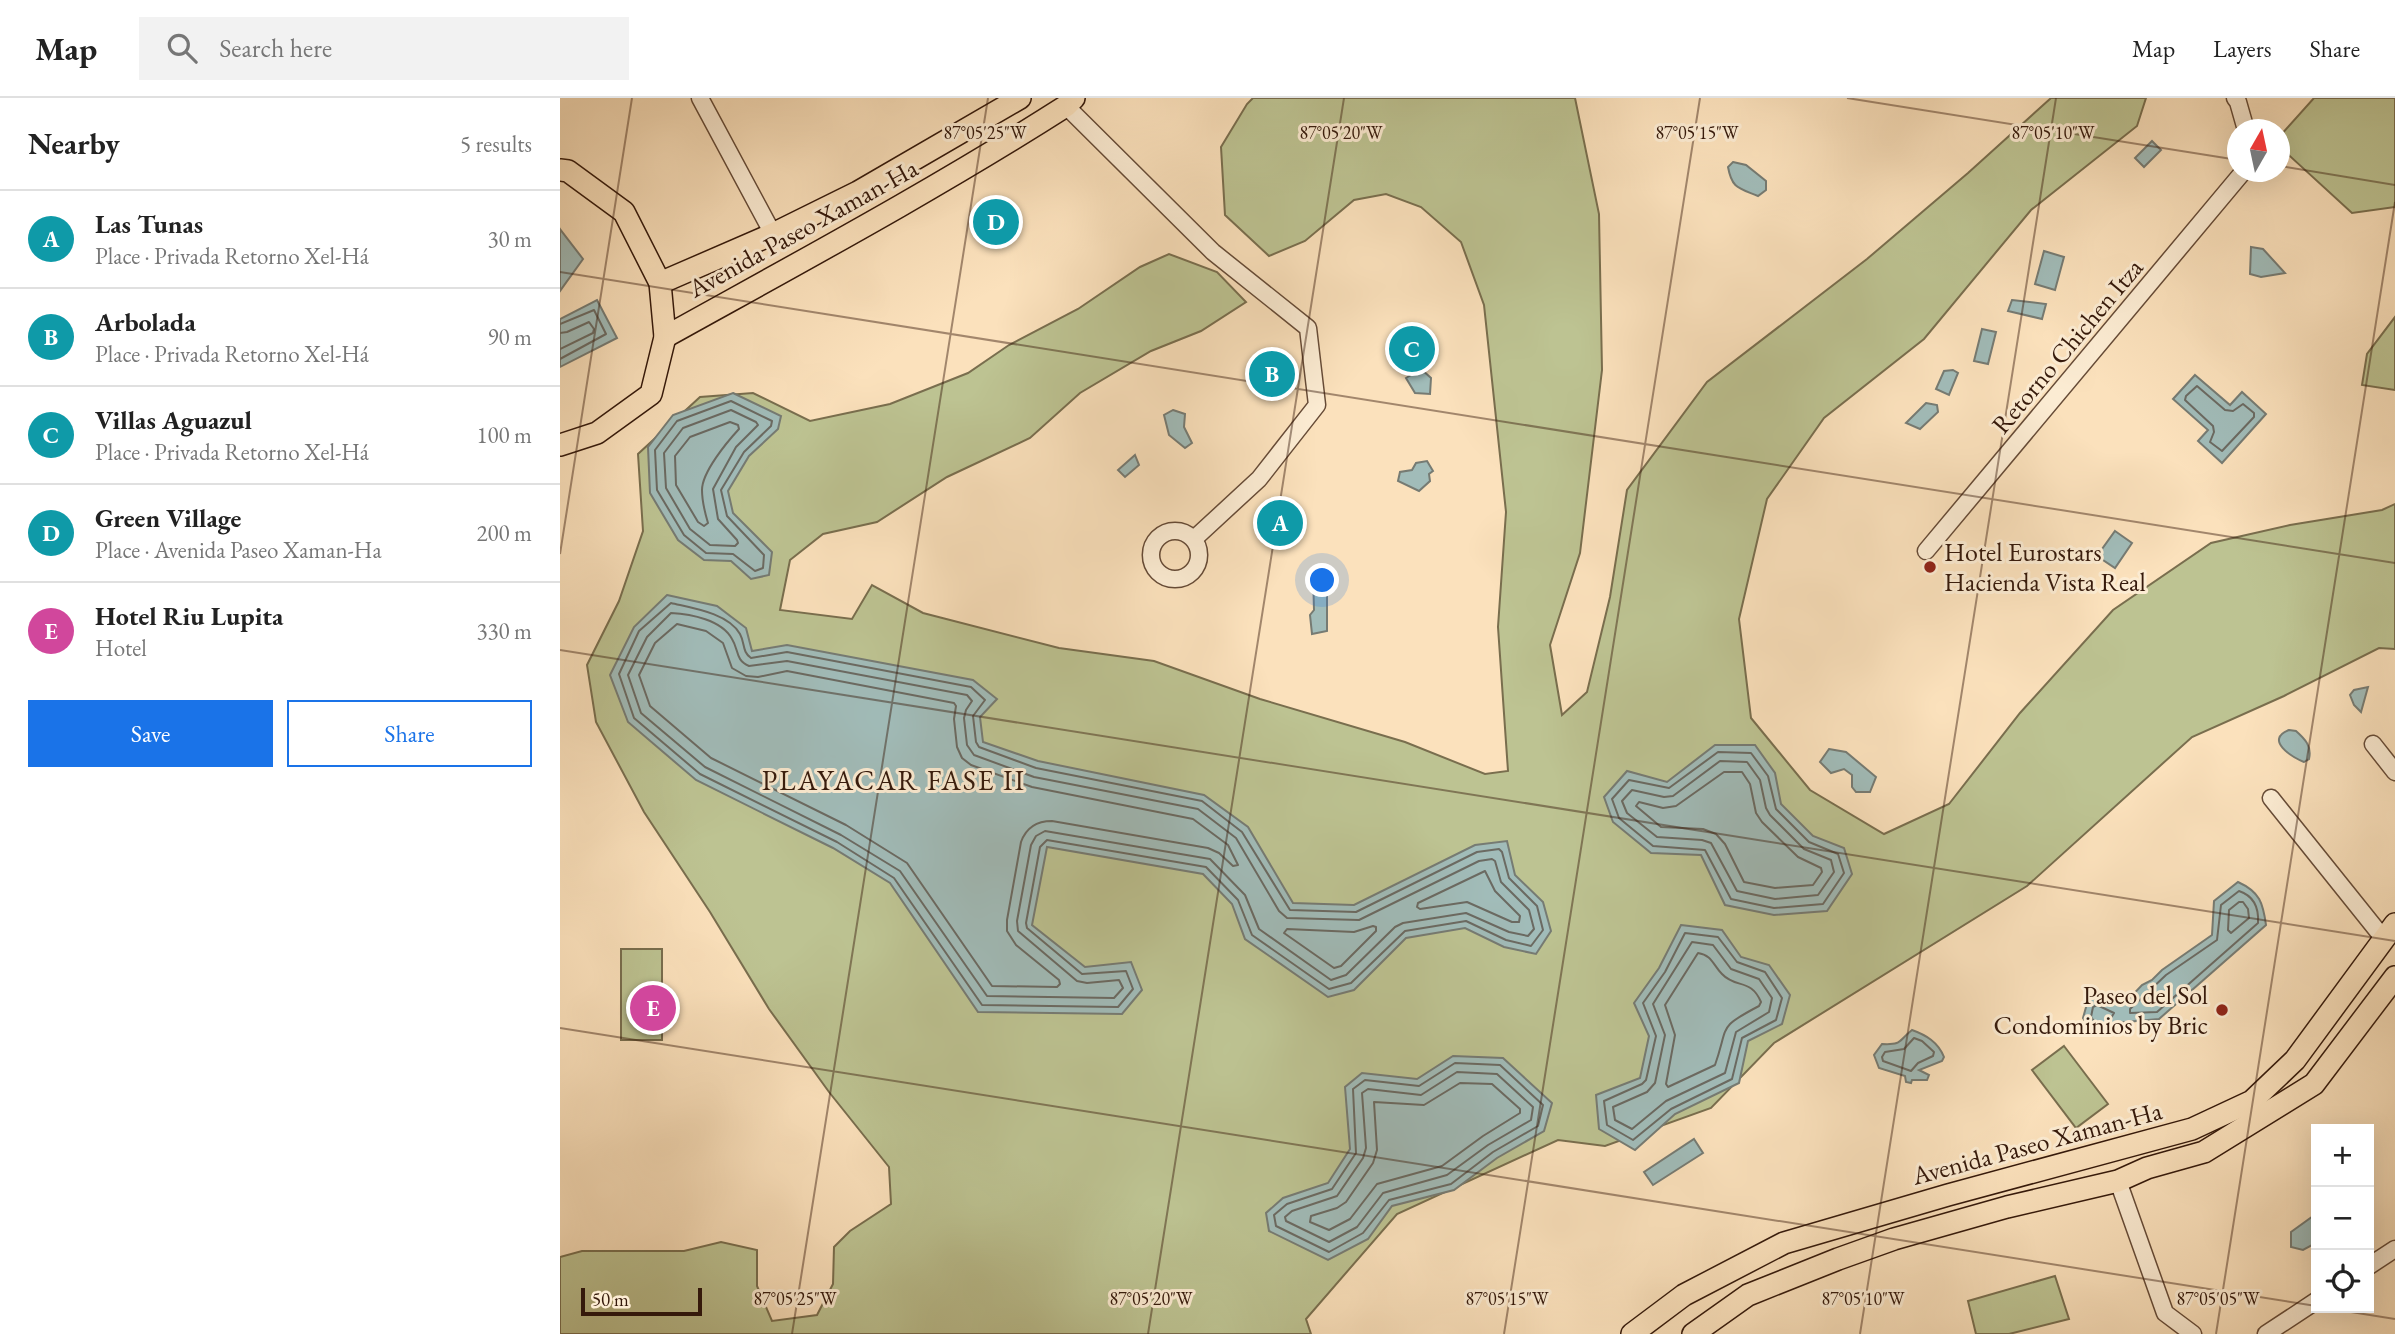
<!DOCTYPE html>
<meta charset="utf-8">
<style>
:root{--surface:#fff;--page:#f2f2f2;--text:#222;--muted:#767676;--line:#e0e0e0;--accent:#1a73e8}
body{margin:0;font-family:"EB Garamond",serif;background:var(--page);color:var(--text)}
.controls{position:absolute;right:21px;bottom:21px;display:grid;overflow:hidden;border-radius:0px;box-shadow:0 7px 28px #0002}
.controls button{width:63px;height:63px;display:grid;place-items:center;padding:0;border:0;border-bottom:2px solid var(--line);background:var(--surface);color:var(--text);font:35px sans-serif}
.compass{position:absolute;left:1667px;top:21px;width:63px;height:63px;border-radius:50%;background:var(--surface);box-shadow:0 7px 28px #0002;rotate:9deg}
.scale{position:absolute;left:21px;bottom:18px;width:121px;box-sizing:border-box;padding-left:7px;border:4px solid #35190b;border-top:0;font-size:19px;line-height:24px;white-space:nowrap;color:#35190b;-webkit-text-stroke:5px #fcecd3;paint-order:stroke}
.you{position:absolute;left:763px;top:483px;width:24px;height:24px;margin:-18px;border:5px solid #fff;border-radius:50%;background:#1a73e8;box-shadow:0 0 0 10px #1a73e833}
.badge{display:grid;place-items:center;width:46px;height:46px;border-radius:50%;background:var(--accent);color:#fff;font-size:23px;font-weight:700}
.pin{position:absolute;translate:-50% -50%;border:4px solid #fff;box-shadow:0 2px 7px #0006}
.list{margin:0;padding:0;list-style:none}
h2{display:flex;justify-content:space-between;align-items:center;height:91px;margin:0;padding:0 28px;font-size:30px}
h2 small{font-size:23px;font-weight:400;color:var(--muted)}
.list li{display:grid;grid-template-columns:46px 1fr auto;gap:21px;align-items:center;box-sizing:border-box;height:98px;padding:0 28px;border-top:2px solid var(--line)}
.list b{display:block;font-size:26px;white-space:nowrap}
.list p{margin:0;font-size:23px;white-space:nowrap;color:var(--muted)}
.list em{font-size:23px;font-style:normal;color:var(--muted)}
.actions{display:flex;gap:14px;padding:21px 28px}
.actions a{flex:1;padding:16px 0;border:2px solid var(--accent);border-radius:0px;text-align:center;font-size:24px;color:var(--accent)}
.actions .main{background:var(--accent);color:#fff}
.icon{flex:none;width:38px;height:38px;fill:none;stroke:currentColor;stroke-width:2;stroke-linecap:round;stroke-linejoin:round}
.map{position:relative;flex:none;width:1835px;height:1236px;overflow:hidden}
header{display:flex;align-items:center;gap:42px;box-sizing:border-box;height:98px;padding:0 35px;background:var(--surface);border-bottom:2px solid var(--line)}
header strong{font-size:33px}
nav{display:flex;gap:38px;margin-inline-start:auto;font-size:24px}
.search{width:490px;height:63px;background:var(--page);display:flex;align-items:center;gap:18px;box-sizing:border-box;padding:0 24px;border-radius:0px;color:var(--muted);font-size:26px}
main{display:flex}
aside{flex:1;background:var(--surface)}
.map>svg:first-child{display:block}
.green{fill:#bdc392;stroke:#796e4e;stroke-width:2}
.water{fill:#a1bcb9;stroke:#767b73;stroke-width:2}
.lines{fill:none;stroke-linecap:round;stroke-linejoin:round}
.shore{stroke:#6b6a62;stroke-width:2}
.minor-casing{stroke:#664b37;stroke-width:19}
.major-casing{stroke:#35190b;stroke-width:24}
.minor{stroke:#fcecd3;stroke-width:16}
.major{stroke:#fbe1bc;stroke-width:21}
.ticks{fill:none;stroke:#35190b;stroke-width:2;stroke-opacity:0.45}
.poi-dot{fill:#8f2418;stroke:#fcecd3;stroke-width:2.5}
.labels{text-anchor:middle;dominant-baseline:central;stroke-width:6;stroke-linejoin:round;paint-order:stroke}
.street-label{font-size:26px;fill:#35190b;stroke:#fcecd3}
.poi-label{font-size:26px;fill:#35190b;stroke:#fcecd3;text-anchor:start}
.neighbourhood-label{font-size:28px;letter-spacing:2px;fill:#35190b;stroke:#fcecd3}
.ticks-label{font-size:18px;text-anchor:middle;fill:#35190b;stroke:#fcecd3;stroke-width:6;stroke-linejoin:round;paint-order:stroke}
</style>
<header>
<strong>Map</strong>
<div class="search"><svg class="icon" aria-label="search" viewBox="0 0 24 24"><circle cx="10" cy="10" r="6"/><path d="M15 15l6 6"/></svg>Search here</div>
<nav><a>Map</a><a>Layers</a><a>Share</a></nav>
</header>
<main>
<aside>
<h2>Nearby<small>5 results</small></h2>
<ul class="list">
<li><span class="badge" style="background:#0f9aa8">A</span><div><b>Las Tunas</b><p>Place · Privada Retorno Xel-Há</p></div><em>30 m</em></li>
<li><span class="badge" style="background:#0f9aa8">B</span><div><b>Arbolada</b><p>Place · Privada Retorno Xel-Há</p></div><em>90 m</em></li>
<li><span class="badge" style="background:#0f9aa8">C</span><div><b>Villas Aguazul</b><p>Place · Privada Retorno Xel-Há</p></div><em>100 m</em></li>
<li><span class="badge" style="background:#0f9aa8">D</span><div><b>Green Village</b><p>Place · Avenida Paseo Xaman-Ha</p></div><em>200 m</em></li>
<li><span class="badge" style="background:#d1479c">E</span><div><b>Hotel Riu Lupita</b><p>Hotel</p></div><em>330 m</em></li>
</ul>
<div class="actions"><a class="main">Save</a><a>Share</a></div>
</aside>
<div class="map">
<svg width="1835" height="1236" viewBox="0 0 1835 1236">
<rect width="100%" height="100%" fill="#fbe1bc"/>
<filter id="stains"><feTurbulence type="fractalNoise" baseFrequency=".00286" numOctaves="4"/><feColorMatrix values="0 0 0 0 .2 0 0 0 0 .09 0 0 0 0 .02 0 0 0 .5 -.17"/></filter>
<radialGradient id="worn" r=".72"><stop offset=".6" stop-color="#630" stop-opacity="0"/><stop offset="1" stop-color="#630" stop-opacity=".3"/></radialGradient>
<g class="green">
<path d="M 693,0 L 1015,0 L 1039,116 L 1042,272 L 1020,455 L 990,547 L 1002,617 L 1027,594 L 1050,499 L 1067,392 L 1147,284 L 1307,161 L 1408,75 L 1491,0 L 1586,0 L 1577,28 L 1471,112 L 1364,241 L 1264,320 L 1207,401 L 1179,521 L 1191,620 L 1250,692 L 1324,736 L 1389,706 L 1460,615 L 1553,512 L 1651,445 L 1730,427 L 1822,412 L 1835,406 L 1835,551 L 1819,550 L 1724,598 L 1632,639 L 1467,788 L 1214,945 L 1151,1010 L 1045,1048 L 998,1042 L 837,1116 L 746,1221 L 751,1236 L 0,1236 L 0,1159 L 22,1153 L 124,1153 L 161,1144 L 197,1152 L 197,1188 L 212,1223 L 257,1217 L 273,1186 L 274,1149 L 290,1133 L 331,1106 L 329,1069 L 269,994 L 209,911 L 150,814 L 84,714 L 36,624 L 27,567 L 59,503 L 83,433 L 78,356 L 140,299 L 193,295 L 250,323 L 330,306 L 408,275 L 449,247 L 518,211 L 580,169 L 609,156 L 657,174 L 686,204 L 641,233 L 591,253 L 520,295 L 470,340 L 387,379 L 317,424 L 263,436 L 230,462 L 220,512 L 292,521 L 312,487 L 363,515 L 499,550 L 594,563 L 700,601 L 845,644 L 925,676 L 948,673 L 938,529 L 946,414 L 924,207 L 901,144 L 861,109 L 826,96 L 794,102 L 745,143 L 709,158 L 665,117 L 661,49 L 687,6 Z"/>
<path d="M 1754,0 L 1835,0 L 1835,109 L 1792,115 L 1720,49 L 1720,38 Z"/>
<path d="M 1835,219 L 1835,292 L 1802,287 L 1807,256 Z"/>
<rect x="61" y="851" width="41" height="91"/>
<path d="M 1504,948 L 1548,1006 L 1516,1030 L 1472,972 Z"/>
<path d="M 1495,1178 L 1509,1221 L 1449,1236 L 1416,1236 L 1408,1203 Z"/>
</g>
<g class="water">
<path d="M 1592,43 L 1601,52 L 1584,69 L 1575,60 Z"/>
<path d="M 1173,64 L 1186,67 L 1206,83 L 1206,92 L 1198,98 C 1179,90 1172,91 1168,69 Z"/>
<path d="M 0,131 L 23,161 L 0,193 Z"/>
<path d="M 1691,149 L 1703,151 L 1725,175 L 1701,179 L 1690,176 Z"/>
<path d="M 1484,153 L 1504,159 L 1495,192 L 1475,186 Z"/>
<path d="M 37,202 L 57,240 L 0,269 L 0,221 Z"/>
<path d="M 1452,202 L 1486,206 L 1482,221 L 1448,213 Z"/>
<path d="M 1422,231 L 1436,234 L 1428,266 L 1414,263 Z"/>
<path d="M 861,271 L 871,280 L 870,296 L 855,295 L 846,280 Z"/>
<path d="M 1393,272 L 1398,275 L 1389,297 L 1376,291 L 1384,273 Z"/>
<path d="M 1635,277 L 1670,307 L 1682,294 L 1706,316 L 1662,365 L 1638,343 L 1648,332 L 1613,301 Z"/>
<path d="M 173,295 L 221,318 L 218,331 L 189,358 L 168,393 L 173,415 L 212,454 L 209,477 L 191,481 L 171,463 L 144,462 L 118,442 L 90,395 L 88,349 L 113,317 Z"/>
<path d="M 1366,305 L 1377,307 L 1378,314 L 1360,331 L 1346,325 Z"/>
<path d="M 613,312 L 625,316 L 624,329 L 632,345 L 625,350 L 609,337 L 604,317 Z"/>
<path d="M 575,357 L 579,367 L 565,379 L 558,372 Z"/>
<path d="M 867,363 L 873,373 L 869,376 L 870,383 L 859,393 L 838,383 L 840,374 L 852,372 L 856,365 Z"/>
<path d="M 1555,433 L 1572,445 L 1555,470 L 1537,458 Z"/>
<path d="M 753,476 L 767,476 L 767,533 L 752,536 L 750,517 L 754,512 Z"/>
<path d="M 107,497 L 157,508 L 186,530 L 192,553 L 227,547 L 413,582 L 437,601 L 420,619 L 423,644 L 478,663 L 644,697 L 688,729 L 733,805 L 794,807 L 915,747 L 947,743 L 955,777 L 983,804 L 991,833 L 976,856 L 944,849 L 905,830 L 846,840 L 794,892 L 768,899 L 685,841 L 672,806 L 643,776 L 487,749 L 472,827 L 525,869 L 571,864 L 582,892 L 562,916 L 418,914 L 330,785 L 273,750 L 136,682 L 68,624 L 50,577 L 74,529 Z"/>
<path d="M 1808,589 L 1801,614 L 1794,607 L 1790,597 L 1794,592 Z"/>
<path d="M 1729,632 L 1736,633 C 1745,641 1752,648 1749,661 L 1744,664 C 1732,659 1704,642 1729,632 Z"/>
<path d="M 1155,647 L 1195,647 L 1215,675 L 1221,706 L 1253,738 L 1284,750 L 1292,776 L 1267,813 L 1214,817 L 1165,807 L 1141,757 L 1091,755 L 1053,724 L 1044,699 L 1067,673 L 1107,684 Z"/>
<path d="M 1269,651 L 1286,654 L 1316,679 L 1310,694 L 1296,694 L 1292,689 L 1292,677 L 1284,671 L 1271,675 L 1260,664 Z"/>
<path d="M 1678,784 C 1700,794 1703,805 1706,827 L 1599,921 L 1555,925 L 1555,931 L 1543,938 L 1532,933 L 1523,920 L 1528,902 L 1538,899 L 1554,906 L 1566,904 L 1582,887 L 1592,882 L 1602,872 L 1652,837 L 1654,803 Z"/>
<path d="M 1121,827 L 1162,832 L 1181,859 L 1209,867 L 1230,897 L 1222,926 L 1188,943 L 1179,985 L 1115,1016 L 1075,1052 L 1039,1031 L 1036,997 L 1080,980 L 1089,938 L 1074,905 L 1099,870 Z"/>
<path d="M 1352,932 C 1366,937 1378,944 1384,959 L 1382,963 L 1359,972 L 1369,977 L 1367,982 L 1352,982 L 1351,985 L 1346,984 L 1345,978 L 1319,970 L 1314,957 L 1322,946 C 1343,947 1338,943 1352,932 Z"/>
<path d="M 893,958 L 943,960 L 992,1005 L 984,1033 L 937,1060 L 894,1092 L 832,1108 L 808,1141 L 768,1162 L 709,1133 L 706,1115 L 723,1100 L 768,1085 L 790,1051 L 785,989 L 802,975 L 857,981 Z"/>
<path d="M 1134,1041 L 1143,1055 L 1093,1087 L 1084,1074 Z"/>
<path d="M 1756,1116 L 1756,1145 L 1743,1152 L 1731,1149 L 1731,1134 Z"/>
</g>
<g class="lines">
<g class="shore">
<path d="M 0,226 L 34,212 L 46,236 L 0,261"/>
<path d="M 0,235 L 7,234 L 29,224 L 34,231 L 33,235 L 0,251"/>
<path d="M 1637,288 L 1665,312 L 1673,313 L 1683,306 L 1694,315 L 1694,319 L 1662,353 L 1650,344 L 1654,334 L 1653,328 L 1625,302 L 1626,298 Z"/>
<path d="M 171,303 L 212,323 L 211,328 L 184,354 L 161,392 L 167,418 L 204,457 L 203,470 L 195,473 L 173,456 L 146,455 L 124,437 L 97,392 L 95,352 L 117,323 Z"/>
<path d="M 171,312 L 196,324 L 198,327 L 176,349 L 153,391 L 158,421 L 177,442 L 178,445 L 175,448 L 150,447 L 130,431 L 106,390 L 104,355 L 123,330 Z"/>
<path d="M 170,324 L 178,327 L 179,331 C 167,344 142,374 142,392 C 142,403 145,415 148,425 L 144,428 L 138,424 L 116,387 L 115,358 L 130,339 Z"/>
<path d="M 111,505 C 132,510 168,515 180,536 C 185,545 182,554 191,560 L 227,554 L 411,589 L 425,602 L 413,618 L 416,644 L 419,649 L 476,670 L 642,703 L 682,734 L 730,812 L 796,814 L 917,754 L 939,751 L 942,754 L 949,780 L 977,808 L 983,832 L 971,848 L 946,842 L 906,823 L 845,833 L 791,885 L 769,891 L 692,837 L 678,802 L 646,769 L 487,742 L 480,749 L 466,825 L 467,830 L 522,876 L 566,873 L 573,891 L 558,909 L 422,907 L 334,780 L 277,744 L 140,676 L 74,620 L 59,576 L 79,533 Z"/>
<path d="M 111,515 C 131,516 162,522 172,541 C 179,552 175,562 189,568 L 227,563 L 407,597 L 412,603 L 406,612 L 404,620 L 407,647 L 414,657 L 474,679 L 638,711 L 676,740 L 719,813 L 727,820 L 799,822 L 919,763 L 932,761 L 935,763 L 941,784 L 969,812 L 974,831 L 968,838 L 949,834 L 906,815 L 843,825 L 835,829 L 786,877 L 771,882 L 699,831 L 685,797 L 650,761 L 485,733 L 476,738 L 471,747 L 457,823 L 458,833 L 517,883 L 527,885 L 559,882 L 563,890 L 554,900 L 427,898 L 340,773 L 281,737 L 145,669 L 81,615 L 68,577 L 87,539 Z"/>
<path d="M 117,526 L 146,533 L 163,545 L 172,570 L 186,578 L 198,579 L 227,573 L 394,605 L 396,608 L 394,621 L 397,649 L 402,660 L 411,667 L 472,689 L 633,721 L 668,747 L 678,767 L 673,768 L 659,755 L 648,750 L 492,723 C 476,723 466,730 461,744 L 447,822 L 447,833 L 456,847 L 499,882 L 500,886 L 497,889 L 432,888 L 347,765 L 286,727 L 151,660 L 90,608 L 79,577 L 95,545 Z"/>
<path d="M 1158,654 L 1191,655 L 1208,678 L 1216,711 L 1249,744 L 1278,756 L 1284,775 L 1263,806 L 1214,810 L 1171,801 L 1145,752 L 1093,748 L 1059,720 L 1052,701 L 1069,682 L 1109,690 Z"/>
<path d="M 1160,663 L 1187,664 L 1200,682 L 1206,710 L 1210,717 L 1244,751 L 1271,762 L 1274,774 L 1258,797 L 1215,801 L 1177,793 L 1151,745 L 1142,742 L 1097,739 L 1067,715 L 1062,703 L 1072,692 L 1104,699 L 1113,698 Z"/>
<path d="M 1164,674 L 1182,674 L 1190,686 L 1196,715 L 1202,724 L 1238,759 L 1261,770 L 1262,774 L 1253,787 L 1215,790 L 1184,784 L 1165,746 L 1156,736 L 1143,731 L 1101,729 L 1076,708 L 1079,704 L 1103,710 L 1116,708 Z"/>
<path d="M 925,773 L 935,793 L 960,818 L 959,824 L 952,824 L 907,804 L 860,811 L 857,809 L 858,805 Z"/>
<path d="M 1679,793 C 1694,798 1699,810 1698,825 L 1597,914 L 1570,915 L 1570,911 L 1606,877 L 1657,842 L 1661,807 Z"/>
<path d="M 1679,804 L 1683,804 L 1688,811 L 1689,820 L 1671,835 L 1668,832 L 1669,812 Z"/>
<path d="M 813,828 L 816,829 L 816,833 L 781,868 L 774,870 L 724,835 L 727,831 L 794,834 Z"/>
<path d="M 1125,835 L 1158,839 L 1177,864 L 1205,874 L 1222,900 L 1216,922 L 1182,940 L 1172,981 L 1111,1011 L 1073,1042 L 1047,1027 L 1044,1003 L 1082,986 L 1086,982 L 1096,938 L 1083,905 L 1105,874 Z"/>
<path d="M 1132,844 L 1153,847 L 1171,871 L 1199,881 L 1212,900 L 1209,914 L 1176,934 L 1165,975 L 1106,1003 L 1072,1031 L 1055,1022 L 1053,1009 L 1087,994 L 1095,985 L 1105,937 L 1093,906 Z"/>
<path d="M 1138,855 C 1152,857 1153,867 1162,876 C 1176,891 1191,880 1201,904 L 1199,908 C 1157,930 1169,927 1155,967 L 1108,989 L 1106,986 L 1115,937 L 1105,907 Z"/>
<path d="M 1537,907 L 1554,915 L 1545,930 L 1537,927 L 1531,919 L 1533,909 Z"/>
<path d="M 1354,940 L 1362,943 L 1374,954 L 1373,958 L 1358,965 L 1351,973 L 1323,963 L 1322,959 L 1325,954 L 1344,951 Z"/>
<path d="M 895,965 L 940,967 L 983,1007 L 978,1028 L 933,1054 L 891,1086 L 829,1102 L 803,1135 L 769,1154 L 716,1128 L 714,1117 L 727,1106 L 772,1091 L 796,1055 L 793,991 L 805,982 L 859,988 Z"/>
<path d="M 897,974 L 937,976 L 973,1009 L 971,1022 L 928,1047 L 887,1077 L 823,1095 L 797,1129 L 769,1144 L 726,1123 L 725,1119 L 732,1113 L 777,1098 L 803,1060 L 806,1050 L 802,995 L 808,991 L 861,997 Z"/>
<path d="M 900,985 L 932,986 L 960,1011 L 960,1015 L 923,1038 L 882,1068 L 817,1086 L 790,1121 L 769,1132 L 750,1124 L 751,1118 L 777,1110 L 786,1104 L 813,1065 L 817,1052 L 814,1004 L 864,1007 Z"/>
</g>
<defs>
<g id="minor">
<path d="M 140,0 L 213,136"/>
<path d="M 1675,0 L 1678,4 L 1686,32"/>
<path d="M 506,8 L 653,154 L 748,230 L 757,307 L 699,381 L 634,441"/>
<circle cx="615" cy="457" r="24"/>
<path d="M 1366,453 L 1683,74"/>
<path d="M 1813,646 L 1835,674"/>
<path d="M 1711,700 L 1824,841"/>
<path d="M 1558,1083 L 1605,1215 L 1633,1236"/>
<path d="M 1809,1168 L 1835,1151"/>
<path d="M 1706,1236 L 1756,1203"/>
</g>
<g id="major">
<path d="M 0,72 L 8,73 L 64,114 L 100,185 L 105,239 L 91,296 L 37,335 L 0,347"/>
<path d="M 100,185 L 213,136 L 298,94 L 460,0"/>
<path d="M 105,239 C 240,164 376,91 506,8 L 514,0"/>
<path d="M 1072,1236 L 1124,1197 L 1224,1145 L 1388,1097 L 1632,1031 L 1692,1003 L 1735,962 L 1835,826"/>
<path d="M 1133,1236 L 1188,1197 L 1278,1161 L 1334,1141 L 1447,1109 L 1558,1083 L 1587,1070 L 1644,1054 L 1754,986 L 1835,879"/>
</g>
</defs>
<use href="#minor" class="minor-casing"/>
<use href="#major" class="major-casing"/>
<use href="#minor" class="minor"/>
<use href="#major" class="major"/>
</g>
<path class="ticks" d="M 1287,0 L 1678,62M 1720,68 L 1835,87M 0,174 L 1835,465M 0,456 L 72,0M 0,552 L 1835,843M 0,930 L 1756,1208M 1766,1210 L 1835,1221M 232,1236 L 428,0M 588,1236 L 784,0M 944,1236 L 1140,0M 1300,1236 L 1496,0M 1656,1236 L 1835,104"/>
<g class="poi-dot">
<circle cx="1370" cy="469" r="7"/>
<circle cx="1662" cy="912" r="7"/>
</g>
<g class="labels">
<g class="street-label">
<text transform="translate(243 130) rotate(-29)">Avenida Paseo Xaman-Ha</text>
<text transform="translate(1507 248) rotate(-50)">Retorno Chichen Itza</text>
<text transform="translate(1477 1045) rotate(-15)">Avenida Paseo Xaman-Ha</text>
</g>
<g class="poi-label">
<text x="1384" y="454">Hotel Eurostars<tspan x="1384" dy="30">Hacienda Vista Real</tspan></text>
<text x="1648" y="897" text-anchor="end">Paseo del Sol<tspan x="1648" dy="30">Condominios by Bric</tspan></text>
</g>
<g class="neighbourhood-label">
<text x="334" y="682">PLAYACAR FASE II</text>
</g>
</g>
<g class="ticks-label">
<text x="425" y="41">87°05'25"W</text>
<text x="781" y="41">87°05'20"W</text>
<text x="1137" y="41">87°05'15"W</text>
<text x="1493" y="41">87°05'10"W</text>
<text x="235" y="1207">87°05'25"W</text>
<text x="591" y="1207">87°05'20"W</text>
<text x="947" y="1207">87°05'15"W</text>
<text x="1303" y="1207">87°05'10"W</text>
<text x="1658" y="1207">87°05'05"W</text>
</g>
<rect width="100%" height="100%" filter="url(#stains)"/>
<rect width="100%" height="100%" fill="url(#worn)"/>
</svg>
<div class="controls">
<button>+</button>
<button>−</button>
<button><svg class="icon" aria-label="locate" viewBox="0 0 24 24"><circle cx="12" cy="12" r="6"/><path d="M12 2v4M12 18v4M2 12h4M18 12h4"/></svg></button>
</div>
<svg class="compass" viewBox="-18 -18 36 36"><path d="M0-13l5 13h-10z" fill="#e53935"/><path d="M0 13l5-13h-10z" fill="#767676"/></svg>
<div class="scale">50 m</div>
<div class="you"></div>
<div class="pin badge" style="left:720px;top:425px;background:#0f9aa8">A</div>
<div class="pin badge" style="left:712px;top:276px;background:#0f9aa8">B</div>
<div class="pin badge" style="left:852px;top:251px;background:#0f9aa8">C</div>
<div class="pin badge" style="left:436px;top:124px;background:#0f9aa8">D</div>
<div class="pin badge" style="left:93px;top:910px;background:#d1479c">E</div>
</div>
</main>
